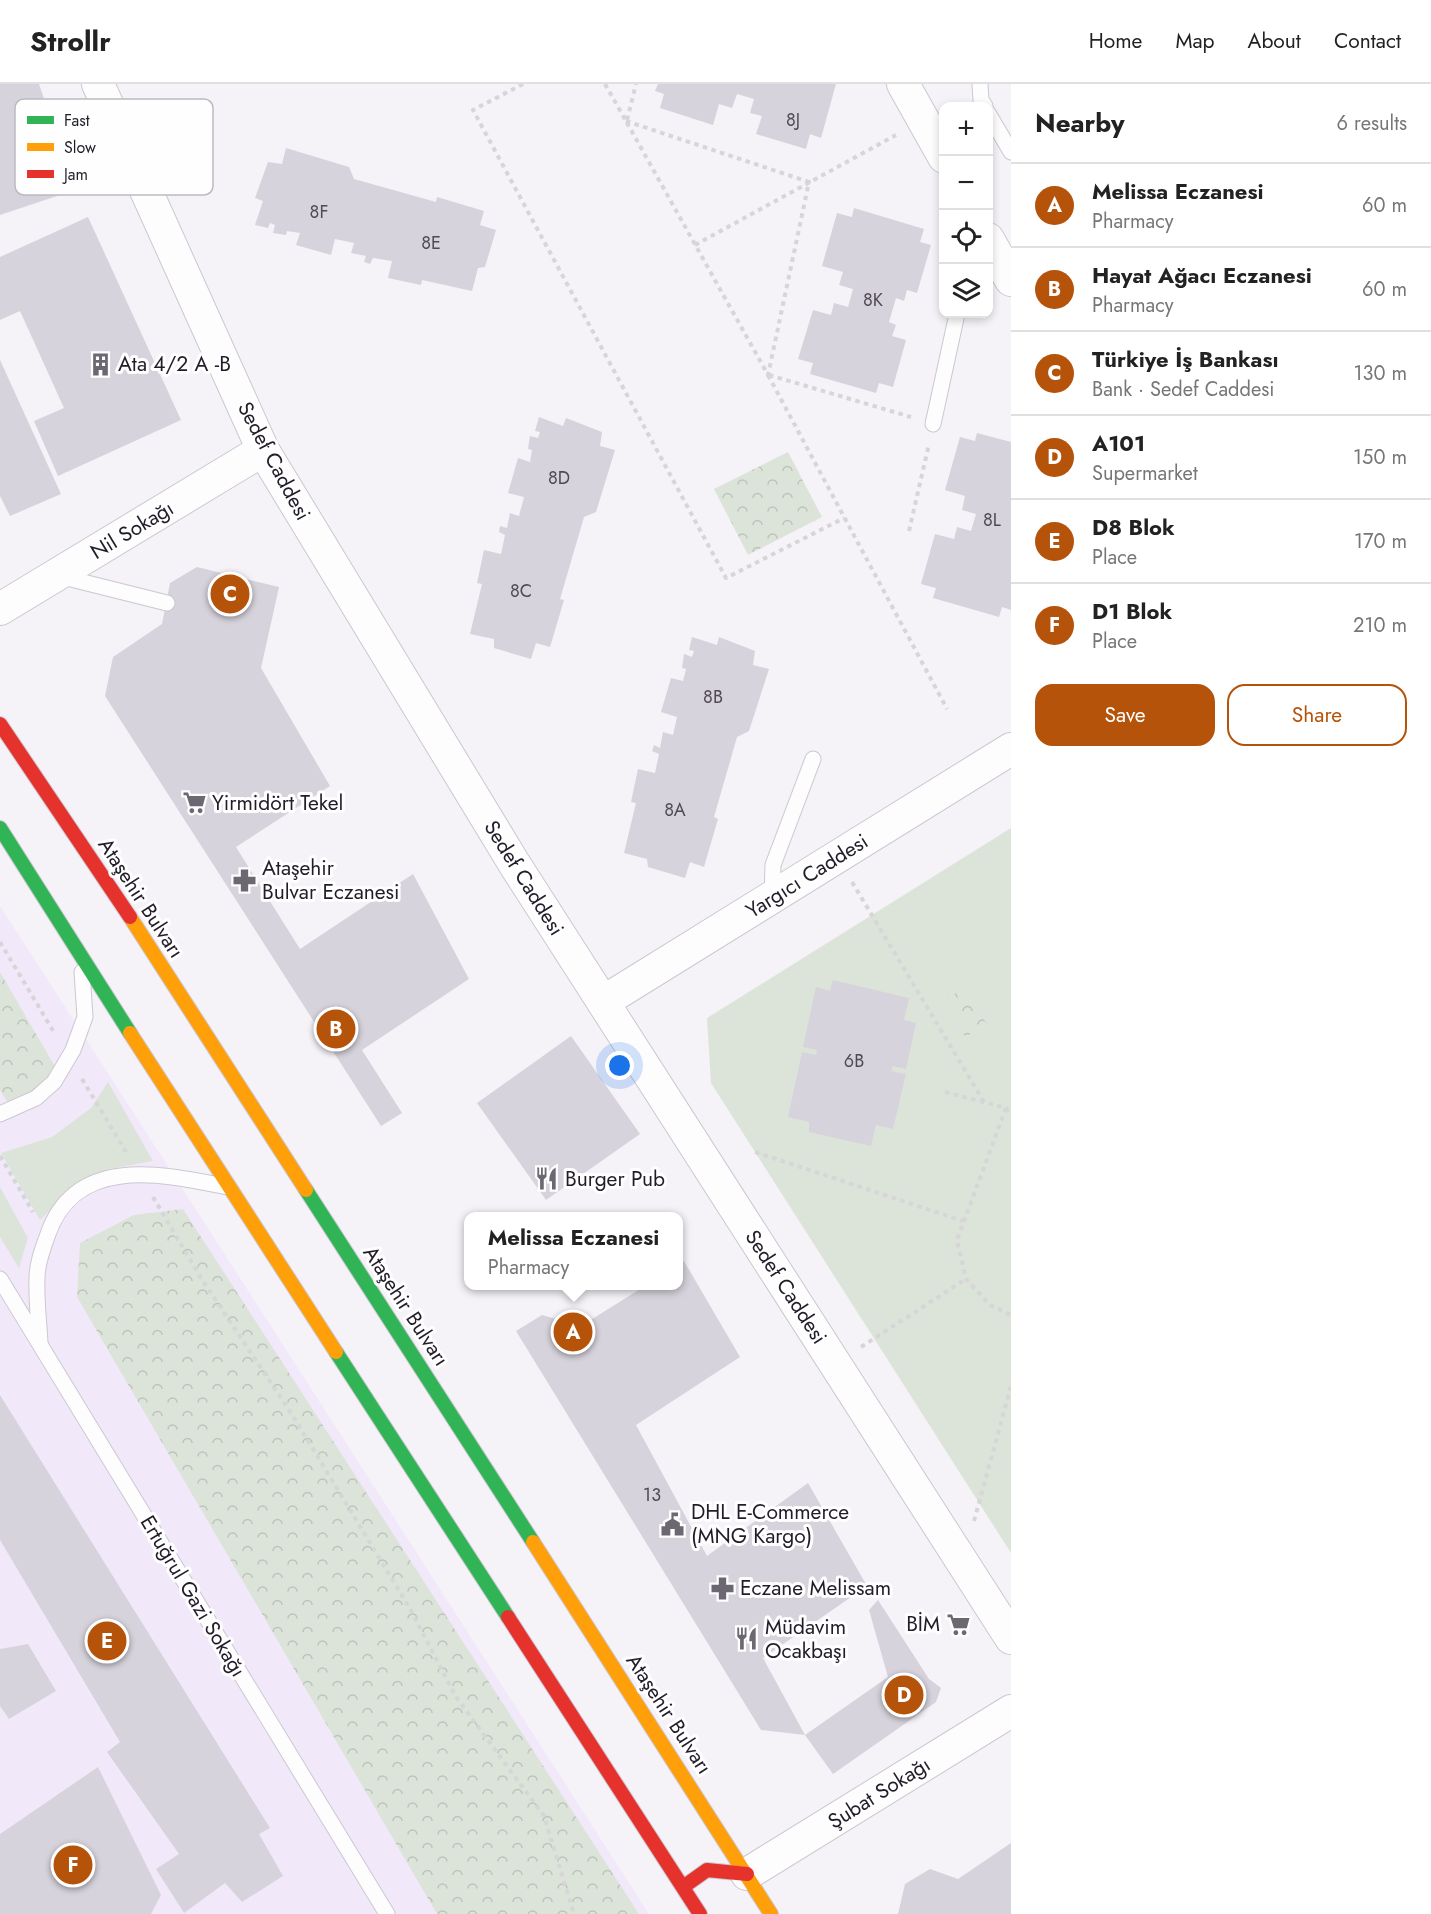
<!DOCTYPE html>
<meta charset="utf-8">
<style>
:root{--surface:#fff;--page:#f6f6f6;--text:#222;--muted:#767676;--line:#e0e0e0;--accent:#b45309}
body{margin:0;font-family:Jost,sans-serif;background:var(--page);color:var(--text)}
.controls{position:absolute;right:18px;top:18px;display:grid;overflow:hidden;border-radius:12px;box-shadow:0 3px 9px #0003}
.controls button{width:54px;height:54px;display:grid;place-items:center;padding:0;border:0;border-bottom:2px solid var(--line);background:var(--surface);color:var(--text);font:30px sans-serif}
.you{position:absolute;left:620px;top:982px;width:21px;height:21px;margin:-15px;border:4px solid #fff;border-radius:50%;background:#1a73e8;box-shadow:0 0 0 9px #1a73e833}
.badge{display:grid;place-items:center;width:39px;height:39px;border-radius:50%;background:var(--accent);color:#fff;font-size:20px;font-weight:700}
.pin{position:absolute;translate:-50% -50%;border:3px solid #fff;box-shadow:0 2px 6px #0006}
.popup{position:absolute;left:464px;top:1128px;width:219px;height:78px;box-sizing:border-box;display:grid;place-content:center;border-radius:12px;background:var(--surface);filter:drop-shadow(0 2px 4px #0005);font-size:20px;white-space:nowrap;color:var(--muted)}
.popup b{font-size:22px;color:var(--text)}
.popup::after{content:'';position:absolute;left:50%;top:100%;margin-left:-12px;border:12px solid transparent;border-top-color:var(--surface)}
.list{margin:0;padding:0;list-style:none}
h2{display:flex;justify-content:space-between;align-items:center;height:78px;margin:0;padding:0 24px;font-size:26px}
h2 small{font-size:20px;font-weight:400;color:var(--muted)}
.list li{display:grid;grid-template-columns:39px 1fr auto;gap:18px;align-items:center;box-sizing:border-box;height:84px;padding:0 24px;border-top:2px solid var(--line)}
.list b{display:block;font-size:22px;white-space:nowrap}
.list p{margin:0;font-size:20px;white-space:nowrap;color:var(--muted)}
.list em{font-size:20px;font-style:normal;color:var(--muted)}
.actions{display:flex;gap:12px;padding:18px 24px}
.actions a{flex:1;padding:14px 0;border:2px solid var(--accent);border-radius:18px;text-align:center;font-size:21px;color:var(--accent)}
.actions .main{background:var(--accent);color:#fff}
.icon{flex:none;width:33px;height:33px;fill:none;stroke:currentColor;stroke-width:2;stroke-linecap:round;stroke-linejoin:round}
.map{position:relative;flex:none;width:1011px;height:1830px;overflow:hidden}
header{display:flex;align-items:center;gap:36px;box-sizing:border-box;height:84px;padding:0 30px;background:var(--surface);border-bottom:2px solid var(--line)}
header strong{font-size:28px}
nav{display:flex;gap:33px;margin-inline-start:auto;font-size:21px}
main{display:flex}
aside{flex:1;background:var(--surface)}
.map>svg:first-child{display:block}
.built{fill:#f1e9fa}
.grass{fill:#dce4da}
.forest{fill:url(#forest-crowns)}
.building{fill:#d7d3dc}
.lines{fill:none;stroke-linecap:round;stroke-linejoin:round}
.lane-casing{stroke:#ccc7d0;stroke-width:17}
.street-casing{stroke:#ccc7d0;stroke-width:34}
.fast-casing{stroke:#ccc7d0;stroke-width:16}
.slow-casing{stroke:#ccc7d0;stroke-width:16}
.jam-casing{stroke:#ccc7d0;stroke-width:16}
.path{stroke:#d6d5d7;stroke-width:4;stroke-dasharray:4.5 4.5;stroke-linecap:butt}
.lane{stroke:#fefdfe;stroke-width:15}
.street{stroke:#fefdfe;stroke-width:32}
.fast{stroke:#30b455;stroke-width:14}
.slow{stroke:#ff9f0a;stroke-width:14}
.jam{stroke:#e5322d;stroke-width:14}
.labels{text-anchor:middle;dominant-baseline:central;stroke-width:6;stroke-linejoin:round;paint-order:stroke}
.number-label{font-size:18px;fill:#4f4a56}
.poi-label{font-size:21px;fill:#221c29;stroke:#fefefe;text-anchor:start}
.street-label{font-size:21px;fill:#221c29;stroke:#fefefe}
.key{fill:#fefefe;stroke:#bcbabe;stroke-width:1.5}
.key-label{font-size:16px;fill:#221c29}
</style>
<header>
<strong>Strollr</strong>
<nav><a>Home</a><a>Map</a><a>About</a><a>Contact</a></nav>
</header>
<main>
<div class="map">
<svg width="1011" height="1830" viewBox="0 0 1011 1830">
<defs>
<pattern id="forest-crowns" width="20" height="18" patternUnits="userSpaceOnUse" patternTransform="scale(1.5)"><rect width="20" height="18" fill="#dce4da"/><path d="M2 6a3 3 0 1 1 6 0M12 15a3 3 0 1 1 6 0" fill="none" stroke="#bcc3bb"/></pattern>
</defs>
<rect width="100%" height="100%" fill="#f5f2f8"/>
<path class="built" d="M 0,822 L 175,1093 L 649,1830 L 0,1830 Z"/>
<g class="grass">
<path d="M 1011,744 L 1011,1469 L 711,999 L 707,934 Z"/>
<path d="M 108,998 L 153,1077 L 109,1085 L 72,1105 L 40,1136 L 1,1069 L 52,1053 L 91,1024 Z"/>
<path d="M 0,1103 L 28,1154 L 19,1184 L 0,1153 Z"/>
</g>
<g class="forest">
<path d="M 788,368 L 822,433 L 748,471 L 714,405 Z"/>
<path d="M 0,888 L 57,986 L 35,1006 L 8,1019 L 0,1006 Z"/>
<path d="M 967,903 L 987,941 L 965,953 L 945,915 Z"/>
<path d="M 183,1125 L 639,1830 L 437,1830 L 77,1213 L 80,1159 L 134,1131 Z"/>
</g>
<g class="building">
<path d="M 0,0 L 39,0 L 75,106 L 0,131 Z"/>
<path d="M 658,0 L 836,0 L 821,54 L 810,50 L 806,65 L 756,50 L 762,32 L 750,29 L 754,15 L 737,10 L 732,24 L 719,20 L 713,41 L 660,24 L 664,10 L 655,7 Z"/>
<path d="M 286,64 L 349,83 L 354,95 L 436,118 L 437,113 L 484,127 L 480,141 L 496,146 L 485,183 L 478,184 L 472,207 L 422,196 L 421,201 L 388,194 L 392,177 L 373,174 L 370,180 L 364,178 L 366,172 L 351,169 L 354,159 L 335,155 L 331,171 L 296,161 L 300,149 L 287,147 L 286,151 L 273,149 L 275,141 L 270,139 L 268,144 L 255,141 L 263,117 L 255,114 L 268,78 L 282,80 Z"/>
<path d="M 854,124 L 924,145 L 920,158 L 931,161 L 917,209 L 907,206 L 904,217 L 896,214 L 889,238 L 896,241 L 892,252 L 906,256 L 893,303 L 879,299 L 876,309 L 810,290 L 813,279 L 798,275 L 813,226 L 831,231 L 834,219 L 848,223 L 853,205 L 839,201 L 843,188 L 822,182 L 837,129 L 852,133 Z"/>
<path d="M 88,133 L 181,336 L 58,392 L 34,337 L 64,324 L 20,227 L 0,236 L 0,173 Z"/>
<path d="M 0,276 L 61,410 L 10,432 L 0,412 Z"/>
<path d="M 539,333 L 563,342 L 566,334 L 602,348 L 600,362 L 615,366 L 596,428 L 584,433 L 560,515 L 564,516 L 550,563 L 536,559 L 531,575 L 494,564 L 494,555 L 470,550 L 482,500 L 477,499 L 484,466 L 501,470 L 505,451 L 499,448 L 500,442 L 507,444 L 510,429 L 519,432 L 524,413 L 508,409 L 518,374 L 530,378 L 532,366 L 528,365 L 530,352 L 538,354 L 540,348 L 535,347 Z"/>
<path d="M 977,349 L 1011,358 L 1011,526 L 1002,523 L 999,533 L 933,514 L 936,504 L 921,500 L 935,450 L 954,455 L 957,443 L 971,447 L 976,430 L 962,426 L 965,412 L 945,406 L 960,353 L 975,357 Z"/>
<path d="M 197,483 L 279,503 L 261,584 L 330,702 L 236,763 L 300,865 L 413,790 L 469,895 L 362,966 L 402,1029 L 381,1042 L 105,612 L 113,573 L 162,540 L 170,499 Z"/>
<path d="M 692,553 L 717,561 L 719,553 L 755,567 L 753,581 L 769,585 L 749,647 L 737,653 L 714,733 L 718,735 L 704,783 L 690,778 L 685,794 L 648,783 L 647,775 L 624,769 L 636,719 L 631,718 L 638,685 L 655,689 L 659,670 L 652,667 L 654,661 L 660,664 L 663,648 L 673,651 L 677,633 L 661,628 L 671,594 L 683,597 L 686,585 L 682,584 L 684,570 L 692,573 L 694,567 L 689,566 Z"/>
<path d="M 833,896 L 909,914 L 904,936 L 916,939 L 906,985 L 893,982 L 891,987 L 906,990 L 893,1045 L 876,1041 L 871,1062 L 809,1048 L 809,1038 L 788,1033 L 802,968 L 816,971 L 817,966 L 803,963 L 816,903 L 830,907 Z"/>
<path d="M 571,952 L 640,1050 L 546,1116 L 477,1019 Z"/>
<path d="M 684,1177 L 740,1273 L 636,1341 L 707,1472 L 808,1399 L 867,1502 L 763,1574 L 805,1651 L 761,1646 L 516,1247 L 542,1231 L 581,1242 L 645,1202 L 678,1202 L 678,1181 Z"/>
<path d="M 0,1311 L 270,1744 L 259,1750 L 283,1792 L 242,1818 L 225,1799 L 184,1829 L 156,1785 L 179,1770 L 107,1668 L 120,1658 L 0,1456 Z"/>
<path d="M 878,1516 L 929,1595 L 941,1604 L 936,1618 L 833,1690 L 805,1651 L 888,1593 L 869,1526 Z"/>
<path d="M 28,1560 L 56,1607 L 9,1635 L 0,1622 L 0,1565 Z"/>
<path d="M 98,1683 L 161,1811 L 151,1830 L 0,1830 L 0,1750 Z"/>
<path d="M 1011,1759 L 1011,1830 L 898,1830 L 905,1800 L 930,1785 L 958,1795 Z"/>
</g>
<g class="lines">
<defs>
<g id="lane">
<path d="M 980,0 L 981,16 L 985,22"/>
<path d="M 988,29 L 1011,68"/>
<path d="M 933,340 L 957,230"/>
<path d="M 59,492 L 167,519"/>
<path d="M 772,813 L 773,781 L 813,675"/>
<path d="M 0,1030 L 36,1014 L 54,998 L 73,966 L 85,933 L 82,888"/>
<path d="M 0,1195 L 387,1830"/>
<path d="M 40,1259 C 39,1237 36,1216 37,1194 C 37,1179 43,1164 48,1150 C 76,1070 163,1090 228,1103"/>
</g>
<g id="street">
<path d="M 98,0 L 263,366 L 515,781 L 1011,1554"/>
<path d="M 903,0 L 944,73"/>
<path d="M 988,155 L 1011,196"/>
<path d="M 0,525 L 263,366"/>
<path d="M 603,918 L 1011,665"/>
<path d="M 747,1790 L 1011,1627"/>
</g>
<g id="fast">
<path d="M 0,744 L 130,949"/>
<path d="M 306,1106 L 533,1458"/>
<path d="M 336,1268 L 508,1533"/>
</g>
<g id="slow">
<path d="M 130,833 L 306,1106"/>
<path d="M 130,949 L 336,1268"/>
<path d="M 533,1458 L 771,1830"/>
</g>
<g id="jam">
<path d="M 0,640 L 130,833"/>
<path d="M 508,1533 L 700,1830"/>
<path d="M 683,1803 L 707,1786 L 747,1790"/>
</g>
</defs>
<use href="#lane" class="lane-casing"/>
<use href="#street" class="street-casing"/>
<use href="#fast" class="fast-casing"/>
<use href="#slow" class="slow-casing"/>
<use href="#jam" class="jam-casing"/>
<g class="path">
<path d="M 523,0 L 473,26 L 726,494 L 844,434"/>
<path d="M 605,0 L 626,37"/>
<path d="M 627,36 L 636,0"/>
<path d="M 626,37 L 809,98 L 768,291 Z"/>
<path d="M 695,161 L 896,51"/>
<path d="M 768,291 L 947,625"/>
<path d="M 769,291 L 911,333"/>
<path d="M 909,447 L 929,360"/>
<path d="M 852,798 L 984,1018"/>
<path d="M 0,858 L 55,950"/>
<path d="M 82,995 L 126,1068"/>
<path d="M 945,1008 L 1006,1024 L 1011,1032"/>
<path d="M 1006,1024 L 957,1156 L 966,1195 L 990,1221 L 1011,1231"/>
<path d="M 755,1068 L 963,1137"/>
<path d="M 0,1072 L 33,1128"/>
<path d="M 153,1113 L 201,1194 L 293,1332 L 409,1523 L 456,1613 L 544,1732 L 574,1830"/>
<path d="M 861,1263 L 966,1195"/>
<path d="M 974,1437 L 1011,1302"/>
</g>
<use href="#lane" class="lane"/>
<use href="#street" class="street"/>
<use href="#fast" class="fast"/>
<use href="#slow" class="slow"/>
<use href="#jam" class="jam"/>
</g>
<defs>
<symbol id="building-bare" viewBox="-9 -9 18 18"><path d="M-4-6H4V6H1V3H-1V6H-4ZM-2.5-4.3h1.7v1.8h-1.7ZM.8-4.3h1.7v1.8H.8ZM-2.5-1h1.7V.8h-1.7ZM.8-1h1.7V.8H.8Z" fill="#6c6771" stroke="#fefefe" stroke-width="2.5" paint-order="stroke"/></symbol>
<symbol id="supermarket-bare" viewBox="-9 -9 18 18"><path d="M-6-5.5h2.5l.6 2H6L4.5 2H-2.5L-4.4-4H-6ZM-1.5 3.2a1.3 1.3 0 1 0 .1 0ZM3 3.2a1.3 1.3 0 1 0 .1 0Z" fill="#6c6771" stroke="#fefefe" stroke-width="2.5" paint-order="stroke"/></symbol>
<symbol id="pharmacy-bare" viewBox="-9 -9 18 18"><path d="M-2-6h4v4h4v4h-4v4h-4v-4h-4v-4h4Z" fill="#6c6771" stroke="#fefefe" stroke-width="2.5" paint-order="stroke"/></symbol>
<symbol id="restaurant-bare" viewBox="-9 -9 18 18"><path d="M-5-6h1v4h1v-4h1v4h1v-4h1v5L-1.5 .5V6h-2V.5L-5-1ZM5-6V6H3V1.5H1.5Q1.5-4 5-6Z" fill="#6c6771" stroke="#fefefe" stroke-width="2.5" paint-order="stroke"/></symbol>
<symbol id="civic-bare" viewBox="-9 -9 18 18"><path d="M-.6-6.5H3V-4.5H.6V-3L4-1V1h2V6H-6V1h2V-1L-.6-3ZM-1.2 2.5V6h2.4V2.5Z" fill="#6c6771" stroke="#fefefe" stroke-width="2.5" paint-order="stroke"/></symbol>
</defs>
<g fill-rule="evenodd">
<use href="#building-bare" x="84" y="264" width="33" height="33"/>
<use href="#supermarket-bare" x="178" y="702" width="33" height="33"/>
<use href="#pharmacy-bare" x="228" y="780" width="33" height="33"/>
<use href="#restaurant-bare" x="530" y="1078" width="33" height="33"/>
<use href="#civic-bare" x="656" y="1424" width="33" height="33"/>
<use href="#pharmacy-bare" x="706" y="1488" width="33" height="33"/>
<use href="#supermarket-bare" x="942" y="1524" width="33" height="33"/>
<use href="#restaurant-bare" x="730" y="1538" width="33" height="33"/>
</g>
<g class="labels">
<g class="number-label">
<text x="793" y="36">8J</text>
<text x="319" y="128">8F</text>
<text x="431" y="159">8E</text>
<text x="873" y="216">8K</text>
<text x="559" y="394">8D</text>
<text x="992" y="436">8L</text>
<text x="521" y="507">8C</text>
<text x="713" y="613">8B</text>
<text x="675" y="726">8A</text>
<text x="854" y="977">6B</text>
<text x="652" y="1411">13</text>
</g>
<g class="poi-label">
<text x="118" y="280">Ata 4/2 A -B</text>
<text x="212" y="719">Yirmidört Tekel</text>
<text x="262" y="784">Ataşehir<tspan x="262" dy="24">Bulvar Eczanesi</tspan></text>
<text x="565" y="1095">Burger Pub</text>
<text x="691" y="1428">DHL E-Commerce<tspan x="691" dy="24">(MNG Kargo)</tspan></text>
<text x="740" y="1504">Eczane Melissam</text>
<text x="940" y="1540" text-anchor="end">BİM</text>
<text x="765" y="1543">Müdavim<tspan x="765" dy="24">Ocakbaşı</tspan></text>
</g>
<g class="street-label">
<text transform="translate(274 377) rotate(62)">Sedef Caddesi</text>
<text transform="translate(132 446) rotate(-31)">Nil Sokağı</text>
<text transform="translate(807 792) rotate(-32)">Yargıcı Caddesi</text>
<text transform="translate(524 794) rotate(58)">Sedef Caddesi</text>
<text transform="translate(141 814) rotate(57)">Ataşehir Bulvarı</text>
<text transform="translate(786 1203) rotate(57)">Sedef Caddesi</text>
<text transform="translate(406 1222) rotate(57)">Ataşehir Bulvarı</text>
<text transform="translate(193 1512) rotate(59)">Ertuğrul Gazi Sokağı</text>
<text transform="translate(669 1630) rotate(57)">Ataşehir Bulvarı</text>
<text transform="translate(879 1709) rotate(-32)">Şubat Sokağı</text>
</g>
</g>
<rect x="15" y="15" width="198" height="96" rx="9" class="key"/>
<rect x="27" y="32" width="27" height="8" fill="#30b455"/>
<rect x="27" y="59" width="27" height="8" fill="#ff9f0a"/>
<rect x="27" y="86" width="27" height="8" fill="#e5322d"/>
<g class="key-label">
<text x="64" y="42">Fast</text>
<text x="64" y="69">Slow</text>
<text x="64" y="96">Jam</text>
</g>
</svg>
<div class="controls">
<button>+</button>
<button>−</button>
<button><svg class="icon" aria-label="locate" viewBox="0 0 24 24"><circle cx="12" cy="12" r="6"/><path d="M12 2v4M12 18v4M2 12h4M18 12h4"/></svg></button>
<button><svg class="icon" aria-label="layers" viewBox="0 0 24 24"><path d="M12 4l9 5-9 5-9-5zM3 14l9 5 9-5"/></svg></button>
</div>
<div class="you"></div>
<div class="pin badge" style="left:573px;top:1248px">A</div>
<div class="popup"><b>Melissa Eczanesi</b>Pharmacy</div>
<div class="pin badge" style="left:336px;top:945px">B</div>
<div class="pin badge" style="left:230px;top:510px">C</div>
<div class="pin badge" style="left:904px;top:1611px">D</div>
<div class="pin badge" style="left:107px;top:1557px">E</div>
<div class="pin badge" style="left:73px;top:1781px">F</div>
</div>
<aside>
<h2>Nearby<small>6 results</small></h2>
<ul class="list">
<li><span class="badge">A</span><div><b>Melissa Eczanesi</b><p>Pharmacy</p></div><em>60 m</em></li>
<li><span class="badge">B</span><div><b>Hayat Ağacı Eczanesi</b><p>Pharmacy</p></div><em>60 m</em></li>
<li><span class="badge">C</span><div><b>Türkiye İş Bankası</b><p>Bank · Sedef Caddesi</p></div><em>130 m</em></li>
<li><span class="badge">D</span><div><b>A101</b><p>Supermarket</p></div><em>150 m</em></li>
<li><span class="badge">E</span><div><b>D8 Blok</b><p>Place</p></div><em>170 m</em></li>
<li><span class="badge">F</span><div><b>D1 Blok</b><p>Place</p></div><em>210 m</em></li>
</ul>
<div class="actions"><a class="main">Save</a><a>Share</a></div>
</aside>
</main>
